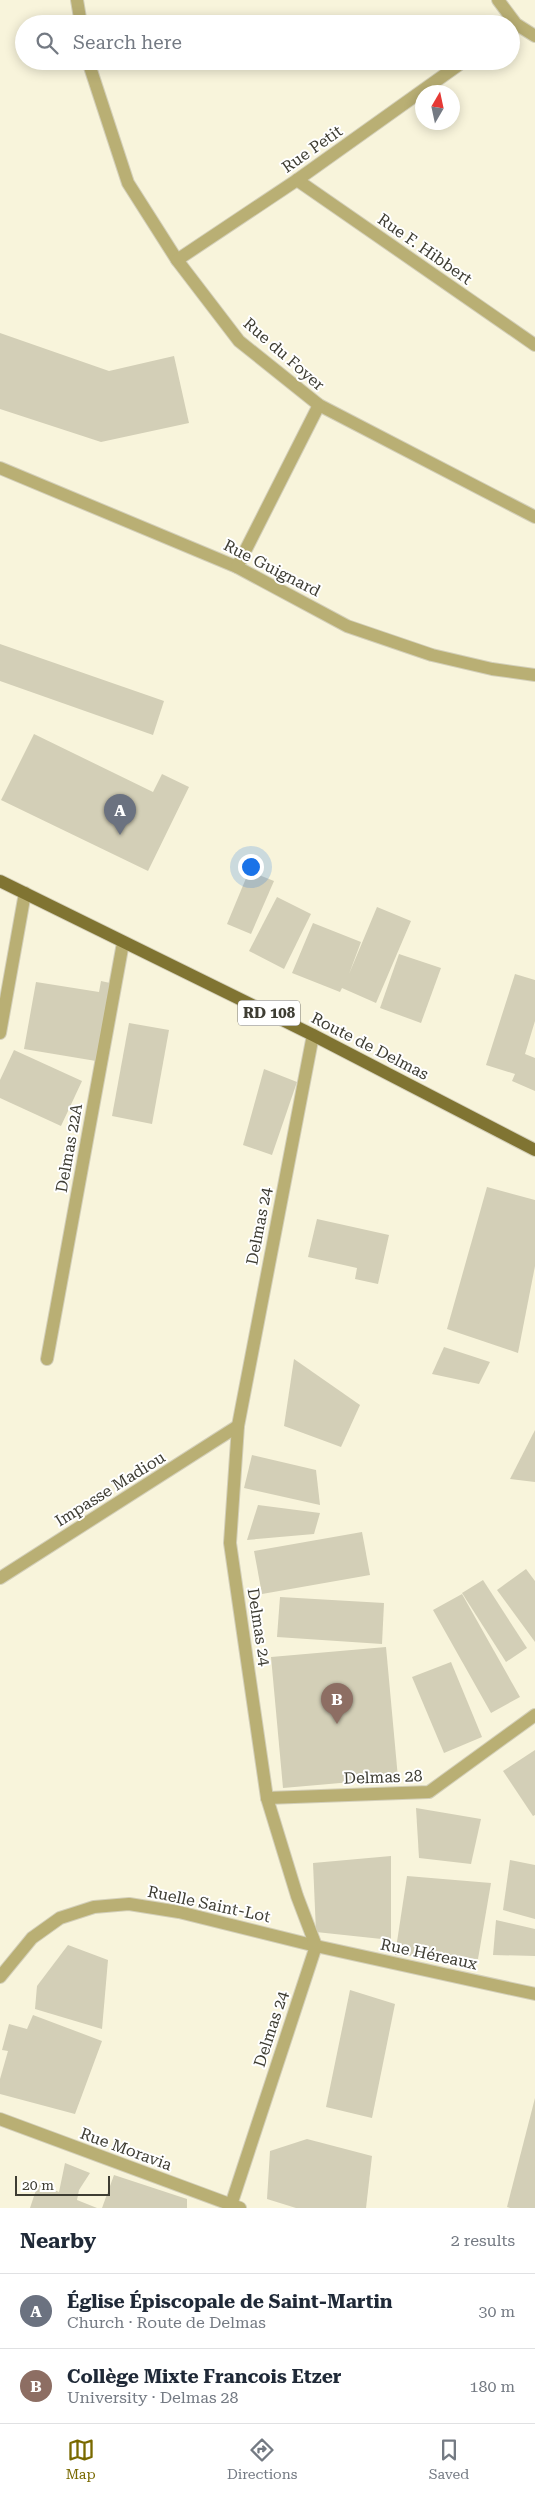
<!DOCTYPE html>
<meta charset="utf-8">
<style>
:root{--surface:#fff;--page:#f2f2f3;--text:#1f2937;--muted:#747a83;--line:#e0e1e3;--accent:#796900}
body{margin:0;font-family:"Roboto Serif",serif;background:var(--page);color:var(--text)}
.compass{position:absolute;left:415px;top:85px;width:45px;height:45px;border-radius:50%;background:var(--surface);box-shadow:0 2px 12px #0003;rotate:9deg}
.scale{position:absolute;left:15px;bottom:12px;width:95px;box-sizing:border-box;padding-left:5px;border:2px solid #3e3d33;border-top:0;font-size:14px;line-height:18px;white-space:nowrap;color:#3e3d33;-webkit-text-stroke:4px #fff;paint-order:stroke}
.you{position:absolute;left:250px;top:866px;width:18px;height:18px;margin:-12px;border:4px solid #fff;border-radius:50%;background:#1a73e8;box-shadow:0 0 0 8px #1a73e833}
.badge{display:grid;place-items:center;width:32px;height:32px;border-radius:50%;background:var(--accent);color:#fff;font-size:16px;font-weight:700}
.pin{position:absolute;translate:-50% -41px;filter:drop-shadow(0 1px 2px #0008)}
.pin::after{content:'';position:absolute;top:26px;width:18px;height:15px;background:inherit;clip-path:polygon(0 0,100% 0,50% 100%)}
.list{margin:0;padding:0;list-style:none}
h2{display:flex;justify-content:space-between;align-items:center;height:65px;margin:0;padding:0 20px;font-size:21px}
h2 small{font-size:16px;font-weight:400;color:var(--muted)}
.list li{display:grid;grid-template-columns:32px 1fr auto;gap:15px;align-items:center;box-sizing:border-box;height:75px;padding:0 20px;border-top:1px solid var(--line)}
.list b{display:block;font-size:19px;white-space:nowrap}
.list p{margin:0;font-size:16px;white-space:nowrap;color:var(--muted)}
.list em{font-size:16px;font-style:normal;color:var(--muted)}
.icon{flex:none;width:28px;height:28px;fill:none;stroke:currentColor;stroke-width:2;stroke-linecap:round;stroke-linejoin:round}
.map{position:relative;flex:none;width:535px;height:2208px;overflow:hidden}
.search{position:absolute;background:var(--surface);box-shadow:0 2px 12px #0003;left:15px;right:15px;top:15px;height:55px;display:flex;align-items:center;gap:12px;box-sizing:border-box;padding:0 18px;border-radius:28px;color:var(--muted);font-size:19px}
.sheet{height:215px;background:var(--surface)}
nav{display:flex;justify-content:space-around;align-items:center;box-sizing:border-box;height:70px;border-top:1px solid var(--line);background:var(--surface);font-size:14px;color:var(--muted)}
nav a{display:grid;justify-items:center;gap:2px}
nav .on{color:var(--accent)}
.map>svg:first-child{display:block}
.building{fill:#d3cfb7}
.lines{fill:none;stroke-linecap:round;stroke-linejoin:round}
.street-casing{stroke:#d3cfb9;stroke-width:14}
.primary-casing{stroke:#d3cfb9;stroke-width:14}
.street{stroke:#b9af74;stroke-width:12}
.primary{stroke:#807432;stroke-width:12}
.labels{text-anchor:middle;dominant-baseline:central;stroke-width:4;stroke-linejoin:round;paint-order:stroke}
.shield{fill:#fff;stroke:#787770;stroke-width:1}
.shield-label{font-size:15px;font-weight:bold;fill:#3e3d33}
.street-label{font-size:16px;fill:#3e3d33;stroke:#fff}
</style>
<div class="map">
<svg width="535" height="2208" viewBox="0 0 535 2208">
<rect width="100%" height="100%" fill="#f8f4db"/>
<g class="building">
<path d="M 0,333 L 109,371 L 174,356 L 189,423 L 101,442 L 0,409 Z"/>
<path d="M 0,644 L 164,701 L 153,735 L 0,681 Z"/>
<path d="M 34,734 L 153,792 L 162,774 L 189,787 L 148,871 L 1,800 Z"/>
<path d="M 249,871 L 274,881 L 251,934 L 227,924 Z"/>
<path d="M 277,897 L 311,914 L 284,969 L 249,951 Z"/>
<path d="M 377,907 L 411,921 L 376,1003 L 342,988 L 340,992 L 292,973 L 313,923 L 361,942 L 349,974 Z"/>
<path d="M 399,954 L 441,968 L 421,1023 L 380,1008 Z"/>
<path d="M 515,974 L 535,980 L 535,1021 L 525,1054 L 535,1058 L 535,1091 L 512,1081 L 515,1074 L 486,1065 Z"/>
<path d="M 101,981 L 110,983 L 96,1061 L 24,1049 L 36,982 L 99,992 Z"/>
<path d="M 129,1023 L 169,1030 L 152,1124 L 112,1116 Z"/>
<path d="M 14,1050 L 82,1081 L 61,1126 L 0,1098 L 0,1080 Z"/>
<path d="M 264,1069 L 297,1082 L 272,1155 L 243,1145 Z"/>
<path d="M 487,1187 L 535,1200 L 535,1266 L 518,1353 L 447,1329 Z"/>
<path d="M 317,1219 L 389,1235 L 378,1284 L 355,1279 L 357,1268 L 308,1257 Z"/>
<path d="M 444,1347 L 490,1362 L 479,1384 L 432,1374 Z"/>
<path d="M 294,1359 L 360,1405 L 341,1447 L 284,1426 Z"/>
<path d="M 535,1430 L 535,1482 L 510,1479 Z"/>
<path d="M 252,1455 L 316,1470 L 320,1505 L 244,1488 Z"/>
<path d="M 258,1505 L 320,1513 L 314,1534 L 247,1540 Z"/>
<path d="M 362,1532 L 370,1575 L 262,1594 L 254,1551 Z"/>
<path d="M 526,1569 L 535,1581 L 535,1642 L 497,1590 Z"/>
<path d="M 483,1580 L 527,1648 L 506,1662 L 462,1593 Z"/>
<path d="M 462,1594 L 520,1697 L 491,1713 L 433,1610 Z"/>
<path d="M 280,1597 L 384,1603 L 382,1644 L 277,1637 Z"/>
<path d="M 386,1647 L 398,1778 L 283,1788 L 271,1657 Z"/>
<path d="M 451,1662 L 482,1737 L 444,1753 L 412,1677 Z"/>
<path d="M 535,1750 L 535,1815 L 533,1816 L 503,1771 Z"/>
<path d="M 416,1808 L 481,1819 L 471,1864 L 419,1858 Z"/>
<path d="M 391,1856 L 391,1940 L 316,1932 L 313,1863 Z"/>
<path d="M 510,1860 L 535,1865 L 535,1919 L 503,1910 Z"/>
<path d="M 407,1876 L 491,1883 L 478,1959 L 395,1955 Z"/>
<path d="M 496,1920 L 535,1929 L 535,1956 L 493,1955 Z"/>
<path d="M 68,1945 L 108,1960 L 102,2029 L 35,2009 L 37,1986 Z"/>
<path d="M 350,1990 L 395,2004 L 372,2118 L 326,2107 Z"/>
<path d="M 33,2015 L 102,2041 L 75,2114 L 0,2094 L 0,2079 L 8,2051 L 2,2050 L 9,2024 L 27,2029 Z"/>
<path d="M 535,2098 L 535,2208 L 510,2208 L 507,2207 Z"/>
<path d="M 307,2139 L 372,2156 L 366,2208 L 296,2208 L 267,2199 L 270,2151 Z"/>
<path d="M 65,2163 L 90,2173 L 79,2190 L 77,2200 L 97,2208 L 30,2208 L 38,2184 L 59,2192 Z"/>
<path d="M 114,2175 L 187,2199 L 187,2208 L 102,2208 Z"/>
</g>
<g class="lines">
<defs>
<g id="street">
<path d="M 77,0 L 81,24"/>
<path d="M 498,0 L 516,24 L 535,36"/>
<path d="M 88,61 L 128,183 L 177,260 L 239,341 L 319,405 L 535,517"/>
<path d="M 297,180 L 535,345"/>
<path d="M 177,260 L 297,180 L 464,61"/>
<path d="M 0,468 L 237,567 L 347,626 L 432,655 L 492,669 L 535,675"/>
<path d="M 237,567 L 319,405"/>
<path d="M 0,1033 L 25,893"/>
<path d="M 47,1359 L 123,943"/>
<path d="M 0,1578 L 238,1426"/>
<path d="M 267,1798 L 429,1792 L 535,1715"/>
<path d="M 0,1977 L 32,1938 L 60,1918 L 94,1907 L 129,1904 L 179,1912 L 316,1946 L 535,1994"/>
<path d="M 0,2119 L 240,2208"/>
<path d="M 230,2208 L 316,1946 L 297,1896 L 267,1798 L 230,1543 L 238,1426 L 313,1035"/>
</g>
<path id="primary" d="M 0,881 L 313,1035 L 535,1150"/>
</defs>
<use href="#street" class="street-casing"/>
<use href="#primary" class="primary-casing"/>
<use href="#street" class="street"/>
<use href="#primary" class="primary"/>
</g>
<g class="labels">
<rect class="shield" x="238" y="1000.5" width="62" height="25" rx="4"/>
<g class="shield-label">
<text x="269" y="1013">RD 108</text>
</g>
<g class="street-label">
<text transform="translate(312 149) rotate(-35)">Rue Petit</text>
<text transform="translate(425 249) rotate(35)">Rue F. Hibbert</text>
<text transform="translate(284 354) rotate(41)">Rue du Foyer</text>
<text transform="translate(272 568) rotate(27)">Rue Guignard</text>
<text transform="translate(370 1046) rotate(27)">Route de Delmas</text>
<text transform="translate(69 1148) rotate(-80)">Delmas 22A</text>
<text transform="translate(259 1226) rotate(-79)">Delmas 24</text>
<text transform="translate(110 1489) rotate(-32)">Impasse Madiou</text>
<text transform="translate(259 1627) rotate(81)">Delmas 24</text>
<text transform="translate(383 1777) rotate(-2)">Delmas 28</text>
<text transform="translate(209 1904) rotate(12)">Ruelle Saint-Lot</text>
<text transform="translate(429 1954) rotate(12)">Rue Héreaux</text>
<text transform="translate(271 2029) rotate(-72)">Delmas 24</text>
<text transform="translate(126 2149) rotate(20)">Rue Moravia</text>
</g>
</g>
</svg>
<svg class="compass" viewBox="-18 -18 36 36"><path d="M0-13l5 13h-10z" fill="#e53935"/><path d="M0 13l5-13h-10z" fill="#747a83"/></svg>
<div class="scale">20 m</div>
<div class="you"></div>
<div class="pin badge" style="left:120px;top:835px;background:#6b7280">A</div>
<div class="pin badge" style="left:337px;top:1724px;background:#8d6e63">B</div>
<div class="search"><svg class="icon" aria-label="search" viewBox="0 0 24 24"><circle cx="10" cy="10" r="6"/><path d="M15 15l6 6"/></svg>Search here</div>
</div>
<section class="sheet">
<h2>Nearby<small>2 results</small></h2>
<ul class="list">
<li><span class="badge" style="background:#6b7280">A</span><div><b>Église Épiscopale de Saint-Martin</b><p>Church · Route de Delmas</p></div><em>30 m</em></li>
<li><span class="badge" style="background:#8d6e63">B</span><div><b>Collège Mixte Francois Etzer</b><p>University · Delmas 28</p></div><em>180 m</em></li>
</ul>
</section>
<nav>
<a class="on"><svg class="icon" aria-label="map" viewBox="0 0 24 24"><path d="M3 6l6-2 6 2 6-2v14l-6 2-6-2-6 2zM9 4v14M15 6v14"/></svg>Map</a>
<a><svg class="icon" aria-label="directions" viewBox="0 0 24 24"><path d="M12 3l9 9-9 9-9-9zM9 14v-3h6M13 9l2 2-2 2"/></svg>Directions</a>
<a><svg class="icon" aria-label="saved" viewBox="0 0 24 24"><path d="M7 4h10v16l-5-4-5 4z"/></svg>Saved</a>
</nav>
